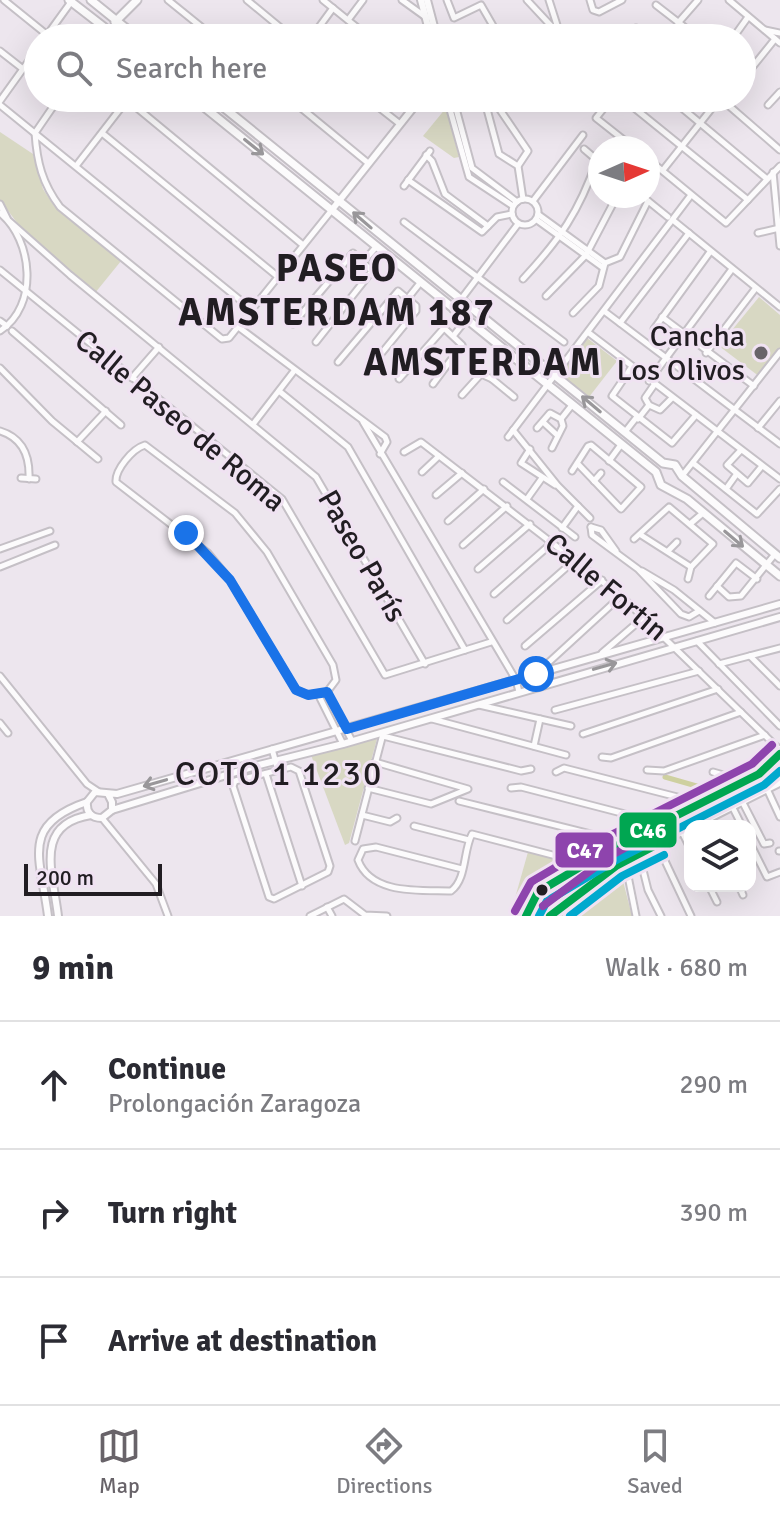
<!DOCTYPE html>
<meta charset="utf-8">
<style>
:root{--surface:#fff;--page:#f7f7f7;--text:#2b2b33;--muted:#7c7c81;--line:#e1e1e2;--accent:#686369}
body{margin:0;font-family:Signika,sans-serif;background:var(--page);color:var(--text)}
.controls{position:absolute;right:24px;bottom:24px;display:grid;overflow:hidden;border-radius:16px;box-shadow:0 8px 32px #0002}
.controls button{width:72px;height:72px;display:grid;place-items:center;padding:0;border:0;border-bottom:2px solid var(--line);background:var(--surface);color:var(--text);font:40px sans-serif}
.compass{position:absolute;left:588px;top:136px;width:72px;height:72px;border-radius:50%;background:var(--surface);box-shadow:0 8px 32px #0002;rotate:87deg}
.scale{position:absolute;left:24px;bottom:20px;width:138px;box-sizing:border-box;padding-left:8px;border:4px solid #211d22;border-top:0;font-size:22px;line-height:28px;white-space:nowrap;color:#211d22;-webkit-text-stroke:6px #f0e2f2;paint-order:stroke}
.stop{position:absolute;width:24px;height:24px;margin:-18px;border:6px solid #1a73e8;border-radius:50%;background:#fff}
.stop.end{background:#1a73e8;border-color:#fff;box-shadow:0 2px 8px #0008}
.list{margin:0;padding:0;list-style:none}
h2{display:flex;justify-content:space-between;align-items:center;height:104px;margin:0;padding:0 32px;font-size:34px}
h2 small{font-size:26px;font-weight:400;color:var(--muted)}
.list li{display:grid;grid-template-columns:52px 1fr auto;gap:24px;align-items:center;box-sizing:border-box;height:128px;padding:0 32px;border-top:2px solid var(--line)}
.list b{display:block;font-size:30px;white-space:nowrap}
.list p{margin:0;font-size:26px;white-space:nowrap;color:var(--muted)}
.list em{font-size:26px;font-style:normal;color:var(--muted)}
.icon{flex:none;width:44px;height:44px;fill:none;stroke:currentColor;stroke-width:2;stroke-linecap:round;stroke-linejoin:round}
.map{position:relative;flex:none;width:780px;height:916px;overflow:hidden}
.search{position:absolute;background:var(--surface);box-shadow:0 8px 32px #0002;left:24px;right:24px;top:24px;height:88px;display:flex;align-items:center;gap:20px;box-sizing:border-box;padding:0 28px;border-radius:44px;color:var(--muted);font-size:30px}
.sheet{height:488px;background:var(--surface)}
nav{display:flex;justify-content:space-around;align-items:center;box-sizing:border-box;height:112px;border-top:2px solid var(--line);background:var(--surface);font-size:22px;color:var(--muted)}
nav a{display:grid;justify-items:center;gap:4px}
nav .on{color:var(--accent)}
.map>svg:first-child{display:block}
.green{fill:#d8d8c3}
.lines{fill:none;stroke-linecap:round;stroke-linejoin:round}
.canal{stroke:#ced0a0;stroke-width:5}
.minor-casing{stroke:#c5c0c6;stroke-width:9}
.tertiary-casing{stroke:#c5c0c6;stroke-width:10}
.secondary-casing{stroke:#c5c0c6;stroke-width:11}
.minor{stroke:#fcfbfc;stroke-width:5}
.tertiary{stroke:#fcfbfc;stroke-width:6}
.secondary{stroke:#fcfbfc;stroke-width:7}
.bus-1-casing{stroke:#f0e2f2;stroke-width:14}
.bus-2-casing{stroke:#f0e2f2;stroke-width:14}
.bus-3-casing{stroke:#f0e2f2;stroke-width:14}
.bus-1{stroke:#00a651;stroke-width:8}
.bus-2{stroke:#00a9ce;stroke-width:8}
.bus-3{stroke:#8e44ad;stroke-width:8}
.oneway{stroke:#99979a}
.route{stroke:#1a73e8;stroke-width:10}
.poi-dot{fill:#686369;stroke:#f0e2f2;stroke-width:3}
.bus-dot{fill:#211d22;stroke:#f0e2f2;stroke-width:3}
.labels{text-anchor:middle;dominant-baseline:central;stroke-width:6;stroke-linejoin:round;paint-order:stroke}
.poi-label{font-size:30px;fill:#211d22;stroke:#f0e2f2;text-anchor:end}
.street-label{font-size:30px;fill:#211d22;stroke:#f0e2f2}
.quarter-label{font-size:34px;letter-spacing:2px;fill:#211d22;stroke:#f0e2f2}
.district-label{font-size:38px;font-weight:bold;letter-spacing:2px;fill:#211d22;stroke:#f0e2f2}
.line-badge{stroke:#f0e2f2;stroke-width:3}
.badge-label{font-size:22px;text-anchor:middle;font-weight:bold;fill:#fff}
</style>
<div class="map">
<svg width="780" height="916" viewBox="0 0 780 916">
<rect width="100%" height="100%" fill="#ede6ee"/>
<g class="green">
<path d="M 446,108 L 459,157 L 454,158 L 423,136 Z"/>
<path d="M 0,132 L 33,154 L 43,189 L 54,206 L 121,261 L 95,293 L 24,232 L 0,200 Z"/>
<path d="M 759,297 L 780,315 L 780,350 L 760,377 L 719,346 Z"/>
<path d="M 587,338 L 617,361 L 589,397 L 560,374 Z"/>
<path d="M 378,735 L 349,843 L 345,845 L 311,755 Z"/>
<path d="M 528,852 L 575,864 L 539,889 L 531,900 L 515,898 Z"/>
<path d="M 610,876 L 614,886 L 623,881 L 632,916 L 558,916 Z"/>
</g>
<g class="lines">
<g class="canal">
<path d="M 665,777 L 714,791"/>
<path d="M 627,850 L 780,771"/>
<path d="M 585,873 L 614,856"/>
<path d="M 539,916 L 550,899 L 560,892"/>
</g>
<defs>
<g id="minor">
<path d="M 4,0 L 51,38"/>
<path d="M 168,0 L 215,38"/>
<path d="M 247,0 L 293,38"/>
<path d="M 323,0 L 370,38"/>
<path d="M 402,0 L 427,18"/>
<path d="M 447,0 L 454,18 L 481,5 L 500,38"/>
<path d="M 527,0 L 554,29 L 557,25 L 549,0"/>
<path d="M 590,0 L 593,10 L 599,12 L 622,0"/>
<path d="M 729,0 L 780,43"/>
<path d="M 656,5 L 687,29"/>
<path d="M 348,20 L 363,0"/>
<path d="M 678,23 L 698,0"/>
<path d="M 636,28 L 646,38"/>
<path d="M 765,30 L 780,33"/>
<path d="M 45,38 L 71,2"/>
<path d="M 311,38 L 333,8"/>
<path d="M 733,38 L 748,17"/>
<path d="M 0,51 L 23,69"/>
<path d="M 742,80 L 775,39"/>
<path d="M 59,98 L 35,133 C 37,162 42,183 60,207 L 222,339 L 229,338 L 331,211"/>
<path d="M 125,98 L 303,245"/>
<path d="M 289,98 L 368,163"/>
<path d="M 367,98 L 400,124"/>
<path d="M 484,98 L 499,154 L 518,166"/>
<path d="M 492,98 L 528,151 L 518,166 L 523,199"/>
<path d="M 612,98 L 596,118 L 634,148"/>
<path d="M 622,98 L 748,200"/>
<path d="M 670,98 L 767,179"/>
<path d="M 720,98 L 780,150"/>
<path d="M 0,101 L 38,48"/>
<path d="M 454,101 L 472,168 L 517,202"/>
<path d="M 0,105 L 251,309"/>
<path d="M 768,105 L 780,92"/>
<path d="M 449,106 L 469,177 L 513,206"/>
<path d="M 102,133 L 277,276"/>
<path d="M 584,149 L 598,161"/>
<path d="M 426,155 L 432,161 L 445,194 L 488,226"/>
<path d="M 648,159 L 726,223 L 780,166"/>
<path d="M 76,166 L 127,100"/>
<path d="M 663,170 L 720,98"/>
<path d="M 773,172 L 780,246"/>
<path d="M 408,180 L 482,232 L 497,217 L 512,214"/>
<path d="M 404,186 L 430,151"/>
<path d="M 642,196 L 668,217"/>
<circle cx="525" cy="212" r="13"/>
<path d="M 533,201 L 583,135"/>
<path d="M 0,204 L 8,220 L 70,275 L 316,477 L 425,664"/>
<path d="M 0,213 C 33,240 39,306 0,331"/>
<path d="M 539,215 L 605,263"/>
<path d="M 537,220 L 602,267"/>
<path d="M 674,221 L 780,307"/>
<path d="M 404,222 L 564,342"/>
<path d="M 758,233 L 780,228"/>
<path d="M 363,262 L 376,247"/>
<path d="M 0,270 L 282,499 L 385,675 L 491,642"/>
<path d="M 523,279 C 560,239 579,212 597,160"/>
<path d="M 546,296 L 586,255 L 617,196"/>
<path d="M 408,298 L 420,283"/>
<path d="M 453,310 L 518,224"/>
<path d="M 604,311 L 780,444"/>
<path d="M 573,313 L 599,286 L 605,263 L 620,257 L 648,201"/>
<path d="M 662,317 L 754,386"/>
<path d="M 0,321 L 7,326"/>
<path d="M 620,323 L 689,233"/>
<path d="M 293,324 L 353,253 L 372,271 L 316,342"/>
<path d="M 237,326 L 385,437 L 387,442 L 380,454"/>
<path d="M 654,329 L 710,252"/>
<path d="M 12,331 L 121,425"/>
<path d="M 589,333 L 780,479"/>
<path d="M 454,335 L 465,321"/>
<path d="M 706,353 L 755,289"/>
<path d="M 338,362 L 398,291 L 416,306 L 416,311 L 367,371"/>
<path d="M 0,368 L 52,421 L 98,459"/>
<path d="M 631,368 L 612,396 L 672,443 L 696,415"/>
<path d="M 132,378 L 159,347"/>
<path d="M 399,379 L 444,328 L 462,345 L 433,384"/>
<path d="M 492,379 L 514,397"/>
<path d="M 649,381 L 732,269"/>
<path d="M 654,385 L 645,398 L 649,405 L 660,410 L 672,398"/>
<path d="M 279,391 L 348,447 L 465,650"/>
<path d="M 462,395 L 481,374 L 492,379 L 510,357"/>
<path d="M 561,419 L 572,405"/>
<path d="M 638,419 L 649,405"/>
<path d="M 363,422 L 516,680 L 519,692"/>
<path d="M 543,422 L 557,435"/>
<path d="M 254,423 L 294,371"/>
<path d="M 537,428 L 550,413 L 561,419 L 563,426 L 552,448"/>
<path d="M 758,428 L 780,401"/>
<path d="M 513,430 L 558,486 L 590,518"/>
<path d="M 0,431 C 23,438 30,456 29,479"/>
<path d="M 625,432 L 636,418"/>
<path d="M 508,437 L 691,195"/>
<path d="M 77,442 L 106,411"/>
<path d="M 145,445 L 235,513 L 267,552 L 333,665 L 336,680 L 327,692 L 308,695 L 296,690 L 230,580 L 208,553 L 116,482 C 115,470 132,449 145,445 Z"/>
<path d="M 530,449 L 521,463 L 555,485"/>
<path d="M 741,450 L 727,465 L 748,483 L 762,466"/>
<path d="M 404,452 L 421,442 L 621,596 L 780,750"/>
<path d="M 609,461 L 620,446"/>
<path d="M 693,463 L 757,514 L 780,489"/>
<path d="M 572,471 L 588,446 L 591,445 L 641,487 L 621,509 L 577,463"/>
<path d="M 422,472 L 439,456"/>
<path d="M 682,476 L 780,352"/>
<path d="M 21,478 L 36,479"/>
<path d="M 594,481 L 601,473"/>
<path d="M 503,482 L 575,537"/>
<path d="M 726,489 L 736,475"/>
<path d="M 436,495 L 462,473"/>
<path d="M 527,499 L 542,478"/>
<path d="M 448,521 L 484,489"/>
<path d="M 690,524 L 703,513"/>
<path d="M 591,527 L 592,535 L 638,569 L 681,614 L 689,617 L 699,611"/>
<path d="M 591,527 L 601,530 L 616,551"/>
<path d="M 562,528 L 578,506"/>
<path d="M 641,535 L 691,567"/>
<path d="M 634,539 L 669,507 L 713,544 L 691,567 L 688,579"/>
<path d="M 463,545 L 507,506"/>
<path d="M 0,549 L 50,531"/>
<path d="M 668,551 L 677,542"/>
<path d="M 0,567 L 55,545"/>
<path d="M 478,569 L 530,524"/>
<path d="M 642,571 L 674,590 L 715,623"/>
<path d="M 717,586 L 729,597 L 741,596 L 775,554"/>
<path d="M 494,594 L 553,542"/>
<path d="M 709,596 L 736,563 L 757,579"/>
<path d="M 507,620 L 576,559"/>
<path d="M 697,641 L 780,726"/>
<path d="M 525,646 L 602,580"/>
<path d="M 602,653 L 644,617"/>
<path d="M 750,656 L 780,686"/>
<path d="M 719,664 L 780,648"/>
<path d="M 536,674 L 621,596"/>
<path d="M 0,676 L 87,784 L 99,792"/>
<path d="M 327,692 L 352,741"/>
<path d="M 318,694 L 343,744"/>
<path d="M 479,705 L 571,726"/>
<path d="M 555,710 L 699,671"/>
<path d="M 432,719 L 566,755"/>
<path d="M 0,723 L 8,733"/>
<path d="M 583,734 L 718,689"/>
<path d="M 383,736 L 521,771 L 531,769"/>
<path d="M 534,746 L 540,719"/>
<path d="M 272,749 L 278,770"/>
<path d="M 602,757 L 611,758 L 741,712"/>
<path d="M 291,767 L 299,771 L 330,866 L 328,872 L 274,899 L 269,897 L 233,786 L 235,781 Z"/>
<path d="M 647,770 L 664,771 L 765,735"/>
<path d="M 556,772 L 564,768 L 701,803"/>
<path d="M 713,772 L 744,781"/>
<path d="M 266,774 L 302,886"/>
<path d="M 368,788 L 431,804 L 468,789 L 375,762"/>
<path d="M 511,788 L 521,787 L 660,823"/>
<path d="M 767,789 L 780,817"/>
<path d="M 459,801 L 623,842"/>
<path d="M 742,801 L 764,844 L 770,843"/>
<path d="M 732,806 L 742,826"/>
<path d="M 362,815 L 390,822 L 397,818"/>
<path d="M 102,818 L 156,884 L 168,916"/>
<path d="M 414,826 L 469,840"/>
<path d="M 682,832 L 690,848"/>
<path d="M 355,841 L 383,734"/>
<path d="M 750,843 L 767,877 L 780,872"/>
<path d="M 657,844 L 691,916"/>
<path d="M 779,851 L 780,851"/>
<path d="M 639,854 L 648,890 L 661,916"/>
<path d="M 625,861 L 636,916"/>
<path d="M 462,869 L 376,847 L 363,849 L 358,860 C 371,895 420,890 451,891 C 467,879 463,851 472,834 L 583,863"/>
<path d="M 709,886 L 717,902"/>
<path d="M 739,886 L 743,895"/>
<path d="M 327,907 L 332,916"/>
<path d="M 310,916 L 344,899 L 365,915 L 387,916"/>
</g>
<g id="tertiary">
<path d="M 421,0 L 431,38"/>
<path d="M 427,0 L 437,38"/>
<path d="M 331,211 L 421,98"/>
<path d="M 108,794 L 112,802 L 112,810 L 102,818 C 91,818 86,812 87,802 L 95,792 L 117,794 L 780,604"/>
<path d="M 112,810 L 259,765 L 343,744 L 780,617"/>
<path d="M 48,916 C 41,859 19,825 87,802"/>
<path d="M 58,916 C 53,873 33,824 91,815"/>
</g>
<g id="secondary">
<path d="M 69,0 L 118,38"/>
<path d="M 91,0 L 138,38"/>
<path d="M 115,22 L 137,0"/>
<path d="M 193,98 L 656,472 L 661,485 L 687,499 L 780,576"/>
<path d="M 212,98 L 663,463 L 675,465 L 682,476 L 780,558"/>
<path d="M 693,826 L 780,782"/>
<path d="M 595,857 L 603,858 L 618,851 L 625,861"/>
<path d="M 624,857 L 624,849 L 638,837"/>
<path d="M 526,916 L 537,896 L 591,859 L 759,774 L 780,754"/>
<path d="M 550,916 L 616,866 L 690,827"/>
</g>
</defs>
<use href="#minor" class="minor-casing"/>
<use href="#tertiary" class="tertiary-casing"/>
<use href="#secondary" class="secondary-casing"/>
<use href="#minor" class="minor"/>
<use href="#tertiary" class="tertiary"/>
<use href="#secondary" class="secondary"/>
<defs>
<g id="bus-1">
<path d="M 526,916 L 538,892 L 612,848 L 759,774 L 780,754"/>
<path d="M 550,916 L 616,866 L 658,844"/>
</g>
<g id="bus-2">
<path d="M 539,916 L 547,901 L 618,859 L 764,785 L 780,771"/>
<path d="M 570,916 L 622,876 L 664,855"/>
</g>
<g id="bus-3">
<path d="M 543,906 L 610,856 L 652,833"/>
<path d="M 515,911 L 531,882 L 607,837 L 752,764 L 772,745"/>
</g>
</defs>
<use href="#bus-1" class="bus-1-casing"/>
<use href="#bus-2" class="bus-2-casing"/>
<use href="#bus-3" class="bus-3-casing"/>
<use href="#bus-1" class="bus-1"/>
<use href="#bus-2" class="bus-2"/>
<use href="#bus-3" class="bus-3"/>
</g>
<defs><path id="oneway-shaft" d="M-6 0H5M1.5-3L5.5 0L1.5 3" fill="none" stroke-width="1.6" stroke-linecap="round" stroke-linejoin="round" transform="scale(2)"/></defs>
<g class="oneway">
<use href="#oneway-shaft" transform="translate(254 147) rotate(39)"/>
<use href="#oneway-shaft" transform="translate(362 220) rotate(-139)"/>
<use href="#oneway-shaft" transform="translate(591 404) rotate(-140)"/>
<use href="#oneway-shaft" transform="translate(734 539) rotate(40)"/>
<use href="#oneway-shaft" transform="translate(605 666) rotate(-16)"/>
<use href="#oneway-shaft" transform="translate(155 783) rotate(164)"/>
</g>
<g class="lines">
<path class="route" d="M 186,533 L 230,580 L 296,690 L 308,695 L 327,692 L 347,729 L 536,674"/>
</g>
<circle class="poi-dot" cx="761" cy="353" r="8"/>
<circle class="bus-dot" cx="542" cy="890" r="7"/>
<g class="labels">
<g class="poi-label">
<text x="745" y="336">Cancha<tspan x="745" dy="34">Los Olivos</tspan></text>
</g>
<g class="street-label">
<text transform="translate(180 421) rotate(40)">Calle Paseo de Roma</text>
<text transform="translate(362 556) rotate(60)">Paseo París</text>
<text transform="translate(606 587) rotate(40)">Calle Fortín</text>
</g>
<g class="quarter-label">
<text x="279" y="774">COTO 1 1230</text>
</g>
<g class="district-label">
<text x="337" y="268">PASEO<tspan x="337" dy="44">AMSTERDAM 187</tspan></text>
<text x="483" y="362">AMSTERDAM</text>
</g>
</g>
<g class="line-badge">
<rect x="618" y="811" width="60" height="38" rx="8" fill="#00a651"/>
<rect x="554" y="831" width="61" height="38" rx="8" fill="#8e44ad"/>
</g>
<g class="badge-label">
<text x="648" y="838">C46</text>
<text x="585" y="858">C47</text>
</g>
</svg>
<div class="controls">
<button><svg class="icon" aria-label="layers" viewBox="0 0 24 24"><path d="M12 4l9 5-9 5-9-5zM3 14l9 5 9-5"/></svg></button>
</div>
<svg class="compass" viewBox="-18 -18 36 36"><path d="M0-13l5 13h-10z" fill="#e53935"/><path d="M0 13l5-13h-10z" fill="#7c7c81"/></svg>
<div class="scale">200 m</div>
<div class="stop" style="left:536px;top:674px"></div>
<div class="stop end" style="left:186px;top:533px"></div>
<div class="search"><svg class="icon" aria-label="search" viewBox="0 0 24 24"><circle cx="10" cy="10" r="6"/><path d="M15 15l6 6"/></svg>Search here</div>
</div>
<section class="sheet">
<h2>9 min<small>Walk · 680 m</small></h2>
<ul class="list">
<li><svg class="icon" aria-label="ahead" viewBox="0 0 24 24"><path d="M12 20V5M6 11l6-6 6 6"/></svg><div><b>Continue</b><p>Prolongación Zaragoza</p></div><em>290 m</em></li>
<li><svg class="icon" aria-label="right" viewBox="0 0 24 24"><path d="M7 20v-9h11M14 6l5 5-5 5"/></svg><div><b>Turn right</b></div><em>390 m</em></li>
<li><svg class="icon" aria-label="arrive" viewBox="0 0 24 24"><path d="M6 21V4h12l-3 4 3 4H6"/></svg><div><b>Arrive at destination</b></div></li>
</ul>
</section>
<nav>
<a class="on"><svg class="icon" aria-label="map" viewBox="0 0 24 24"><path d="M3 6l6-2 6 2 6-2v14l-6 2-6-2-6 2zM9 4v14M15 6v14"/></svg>Map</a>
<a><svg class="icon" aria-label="directions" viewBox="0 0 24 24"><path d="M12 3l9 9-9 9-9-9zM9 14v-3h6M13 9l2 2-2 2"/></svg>Directions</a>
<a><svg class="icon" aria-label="saved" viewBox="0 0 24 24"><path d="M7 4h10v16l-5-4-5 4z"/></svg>Saved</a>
</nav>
